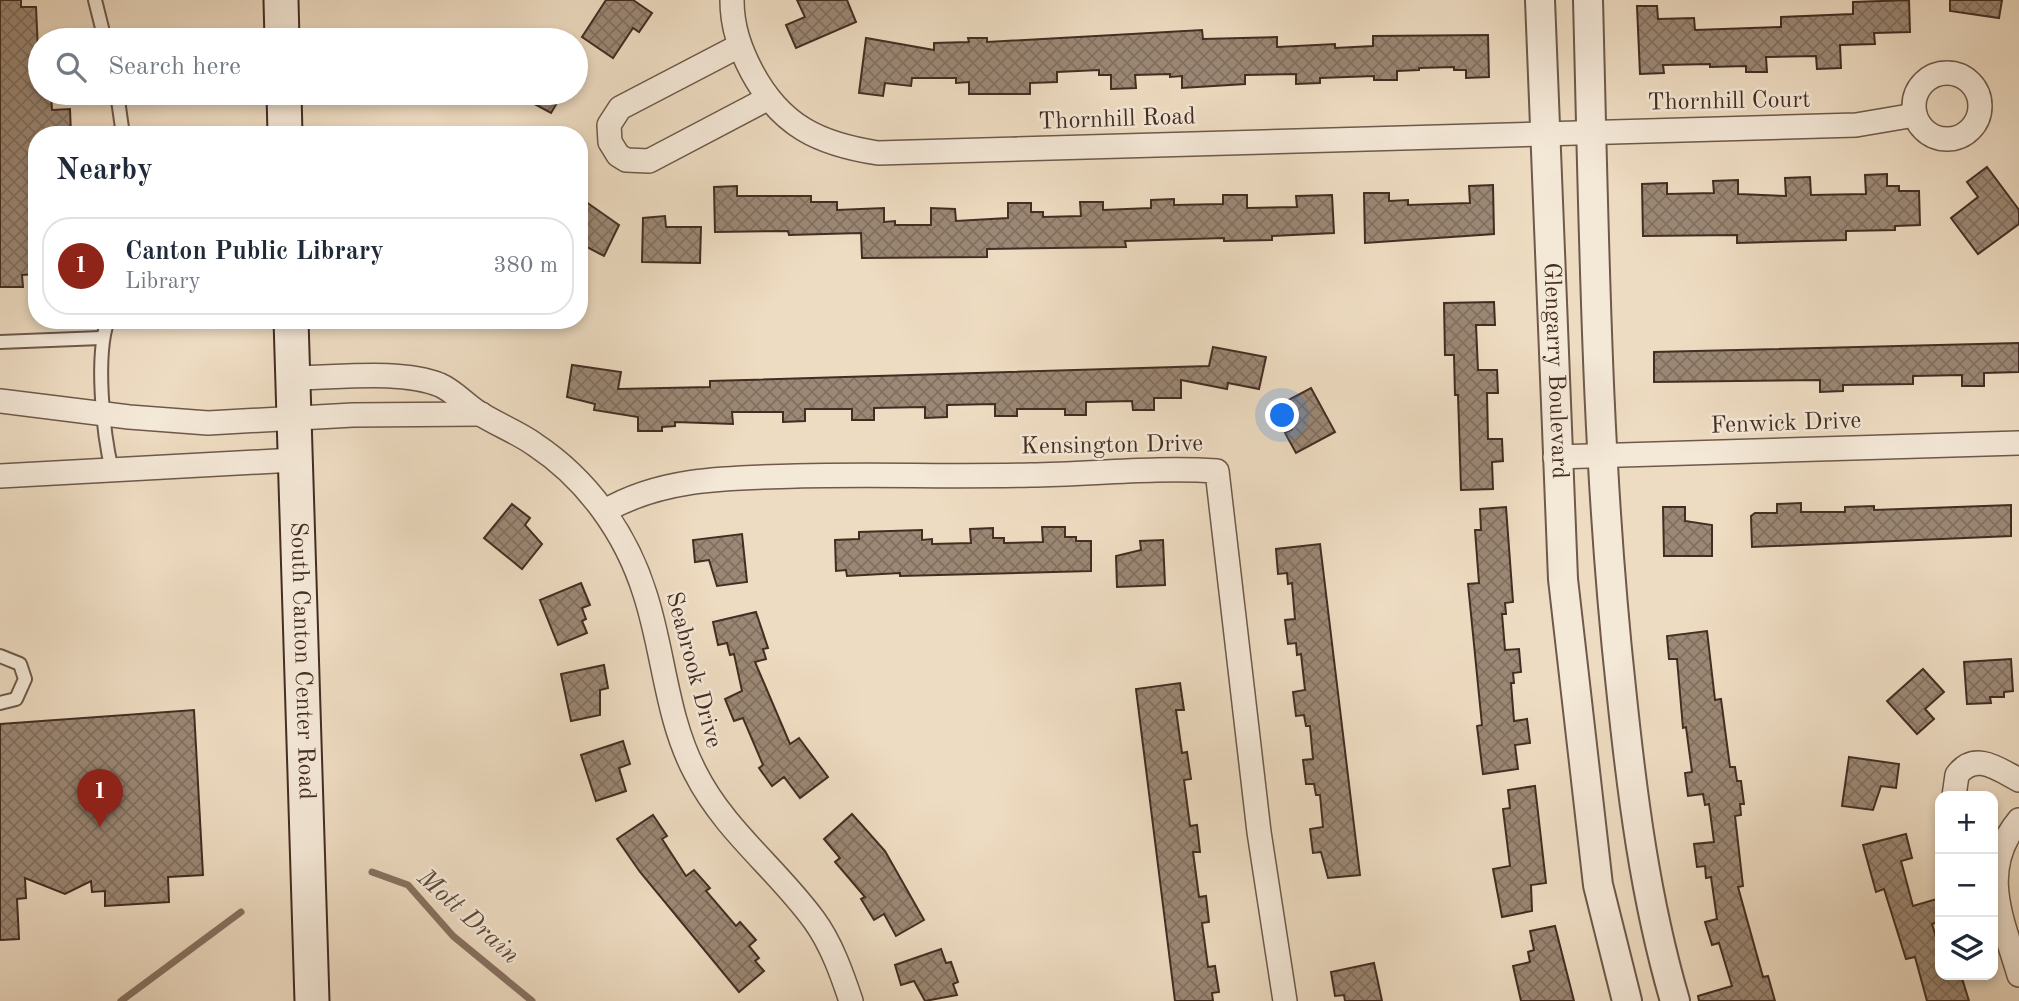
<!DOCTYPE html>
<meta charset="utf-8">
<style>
:root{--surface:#fff;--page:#f2f2f3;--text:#1f2937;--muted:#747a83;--line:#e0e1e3;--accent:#8f2418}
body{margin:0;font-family:"Old Standard TT",serif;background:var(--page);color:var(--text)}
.controls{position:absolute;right:21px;bottom:21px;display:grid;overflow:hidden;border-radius:14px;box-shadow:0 4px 10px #0003}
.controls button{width:63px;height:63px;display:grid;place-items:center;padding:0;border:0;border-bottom:2px solid var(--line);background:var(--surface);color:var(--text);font:35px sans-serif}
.you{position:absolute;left:1283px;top:416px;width:24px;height:24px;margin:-18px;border:5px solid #fff;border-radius:50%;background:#1a73e8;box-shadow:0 0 0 10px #1a73e833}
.badge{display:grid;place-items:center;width:46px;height:46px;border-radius:50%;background:var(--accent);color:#fff;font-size:23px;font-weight:700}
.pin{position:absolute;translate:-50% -58px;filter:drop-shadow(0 2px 4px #0008)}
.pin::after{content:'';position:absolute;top:37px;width:24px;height:21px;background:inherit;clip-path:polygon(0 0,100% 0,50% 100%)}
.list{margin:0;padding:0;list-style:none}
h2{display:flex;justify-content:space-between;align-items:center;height:91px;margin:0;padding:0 28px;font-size:30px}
h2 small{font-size:23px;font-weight:400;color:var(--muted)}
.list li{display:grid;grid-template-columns:46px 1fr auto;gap:21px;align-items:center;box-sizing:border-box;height:98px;margin:0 14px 14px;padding:0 14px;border:2px solid var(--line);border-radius:28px}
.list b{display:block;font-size:26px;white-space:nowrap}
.list p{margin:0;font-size:23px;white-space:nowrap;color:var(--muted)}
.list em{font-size:23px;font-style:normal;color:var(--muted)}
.icon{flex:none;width:38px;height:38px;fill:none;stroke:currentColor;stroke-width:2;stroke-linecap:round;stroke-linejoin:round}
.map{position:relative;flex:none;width:2019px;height:1001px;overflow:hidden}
.search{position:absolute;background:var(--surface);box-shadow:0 4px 10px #0003;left:28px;top:28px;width:560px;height:77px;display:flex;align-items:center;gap:18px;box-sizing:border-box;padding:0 24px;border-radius:38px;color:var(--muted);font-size:26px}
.panel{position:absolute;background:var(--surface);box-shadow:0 4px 10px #0003;left:28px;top:126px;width:560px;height:203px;border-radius:28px}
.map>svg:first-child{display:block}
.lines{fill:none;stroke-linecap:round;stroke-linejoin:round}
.stream{stroke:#877262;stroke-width:7}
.building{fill:url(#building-cross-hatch);stroke:#432d22;stroke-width:2}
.service-casing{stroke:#6e594a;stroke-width:16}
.minor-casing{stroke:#6e594a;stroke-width:26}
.tertiary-casing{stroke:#6e594a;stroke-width:32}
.secondary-casing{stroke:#432d22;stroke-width:37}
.service{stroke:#f4e8d7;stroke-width:12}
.minor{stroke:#f4e8d7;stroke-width:23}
.tertiary{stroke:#f4e8d7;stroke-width:28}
.secondary{stroke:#f4e8d7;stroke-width:33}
.labels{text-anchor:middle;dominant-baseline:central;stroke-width:5;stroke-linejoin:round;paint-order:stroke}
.street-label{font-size:24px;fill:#432d22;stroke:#f4e8d7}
.water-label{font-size:26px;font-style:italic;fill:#5f4a3c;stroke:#f4e8d7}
</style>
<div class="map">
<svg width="2019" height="1001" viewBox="0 0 2019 1001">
<defs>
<pattern id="building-cross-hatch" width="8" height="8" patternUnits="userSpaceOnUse" patternTransform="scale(1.75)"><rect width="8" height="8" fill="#9c8875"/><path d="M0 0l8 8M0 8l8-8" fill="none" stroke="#817060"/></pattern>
</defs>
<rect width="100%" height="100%" fill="#eedcc2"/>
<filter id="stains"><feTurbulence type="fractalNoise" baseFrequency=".00286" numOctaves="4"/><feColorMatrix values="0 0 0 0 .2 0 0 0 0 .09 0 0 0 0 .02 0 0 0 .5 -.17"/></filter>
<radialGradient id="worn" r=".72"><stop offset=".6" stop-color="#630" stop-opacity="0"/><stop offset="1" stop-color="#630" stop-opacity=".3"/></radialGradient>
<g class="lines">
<g class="stream">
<path d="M 372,872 L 408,885 L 453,936 L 532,1001"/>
<path d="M 121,1001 L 241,912"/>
</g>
</g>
<g class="building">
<path d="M 0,0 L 21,0 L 21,7 L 36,7 L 40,93 L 51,93 L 52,110 L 70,109 L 71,135 L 37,135 L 37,274 L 22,275 L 23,287 L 0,287 Z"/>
<path d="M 606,0 L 633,0 L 652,13 L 639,32 L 633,28 L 613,58 L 582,37 Z"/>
<path d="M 797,0 L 847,0 L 856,22 L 796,48 L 786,25 L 805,17 Z"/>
<path d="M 1909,0 L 1910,32 L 1874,33 L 1875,44 L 1840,45 L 1841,68 L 1817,69 L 1816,56 L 1766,57 L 1767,72 L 1746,72 L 1746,66 L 1710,67 L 1710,64 L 1663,65 L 1664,73 L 1640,74 L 1637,6 L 1657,6 L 1658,19 L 1694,18 L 1695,30 L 1781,27 L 1781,17 L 1853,14 L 1853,2 Z"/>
<path d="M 1950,0 L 2002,0 L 1999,18 L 1950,11 Z"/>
<path d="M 1202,30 L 1203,39 L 1277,37 L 1277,47 L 1335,44 L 1335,48 L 1373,46 L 1373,36 L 1488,35 L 1489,77 L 1466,78 L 1466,70 L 1454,70 L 1454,67 L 1419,68 L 1419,70 L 1397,71 L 1397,80 L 1374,80 L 1374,76 L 1320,78 L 1320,83 L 1296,84 L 1296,74 L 1245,75 L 1245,84 L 1182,88 L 1182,76 L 1170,77 L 1170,74 L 1135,75 L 1136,88 L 1111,89 L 1111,75 L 1099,75 L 1099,70 L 1057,72 L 1057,82 L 1030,83 L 1030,94 L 969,94 L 969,82 L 956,83 L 956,78 L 912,78 L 911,86 L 885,83 L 883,96 L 859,93 L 866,38 L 934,50 L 934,43 L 969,42 L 968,38 L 987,38 L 987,42 Z"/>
<path d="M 514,93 L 563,93 L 551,113 Z"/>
<path d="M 1987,167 L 2019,210 L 2019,224 L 1978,254 L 1951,218 L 1978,197 L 1967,182 Z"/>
<path d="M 1887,174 L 1887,186 L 1899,186 L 1899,191 L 1919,191 L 1920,225 L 1895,226 L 1895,230 L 1846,231 L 1846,240 L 1737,243 L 1737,235 L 1643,236 L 1642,184 L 1667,183 L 1667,194 L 1714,193 L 1713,181 L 1738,180 L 1738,194 L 1786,196 L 1785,178 L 1810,177 L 1811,195 L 1866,194 L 1865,175 Z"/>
<path d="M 1493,185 L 1494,234 L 1365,243 L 1364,193 L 1389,193 L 1389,201 L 1408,200 L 1408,205 L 1470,203 L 1469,186 Z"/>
<path d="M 737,186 L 737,196 L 811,196 L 811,202 L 837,202 L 837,210 L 884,208 L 884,222 L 895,221 L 895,225 L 931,225 L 931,208 L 955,209 L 956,221 L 1008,218 L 1008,203 L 1031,203 L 1031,212 L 1043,212 L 1043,217 L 1081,216 L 1080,202 L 1103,202 L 1103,210 L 1151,208 L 1151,200 L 1174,199 L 1174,205 L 1223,204 L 1223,195 L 1247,195 L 1247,208 L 1297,207 L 1296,196 L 1332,195 L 1334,233 L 1272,236 L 1272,240 L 1224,241 L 1224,238 L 1125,241 L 1126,247 L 987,249 L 987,257 L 862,258 L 861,233 L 789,235 L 788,231 L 715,232 L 714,187 Z"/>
<path d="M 579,197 L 619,225 L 604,256 L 579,243 Z"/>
<path d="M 665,216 L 666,227 L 701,227 L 700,263 L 642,262 L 643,218 Z"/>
<path d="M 1494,302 L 1495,325 L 1476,325 L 1478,370 L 1497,370 L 1498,393 L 1487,393 L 1488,439 L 1502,439 L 1503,461 L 1492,462 L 1493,489 L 1461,490 L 1458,395 L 1455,395 L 1454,355 L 1445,355 L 1444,303 Z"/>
<path d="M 2019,343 L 2019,372 L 1984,373 L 1984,386 L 1962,386 L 1962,375 L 1913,376 L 1913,384 L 1843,385 L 1843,391 L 1820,392 L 1820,380 L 1654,382 L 1654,352 Z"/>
<path d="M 1213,347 L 1266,357 L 1259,389 L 1228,383 L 1227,389 L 1181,380 L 1181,398 L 1154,398 L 1154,410 L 1133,410 L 1132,401 L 1086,402 L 1086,415 L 1065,415 L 1065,409 L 1017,409 L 1017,416 L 995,416 L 995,404 L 947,405 L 947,417 L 925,418 L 925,407 L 874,408 L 874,420 L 852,420 L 852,409 L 805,409 L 805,421 L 783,422 L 783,412 L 732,412 L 733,424 L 675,422 L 675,426 L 662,427 L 662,431 L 638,431 L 638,417 L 594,410 L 595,404 L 567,397 L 572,365 L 621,372 L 618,389 L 710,387 L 710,381 L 1209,366 Z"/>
<path d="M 1311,388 L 1335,432 L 1296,453 L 1285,433 L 1292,429 L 1279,405 Z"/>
<path d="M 1801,503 L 1801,512 L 1845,512 L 1845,507 L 1874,506 L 1874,510 L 2011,505 L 2011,536 L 1752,547 L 1751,516 L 1755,513 L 1777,513 L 1777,504 Z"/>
<path d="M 512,504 L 530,518 L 525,525 L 542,544 L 522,569 L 484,538 Z"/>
<path d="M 1506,507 L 1513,602 L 1505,603 L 1506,614 L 1502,614 L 1505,650 L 1519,649 L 1521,672 L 1513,673 L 1514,683 L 1511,683 L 1514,721 L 1527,719 L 1530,743 L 1515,745 L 1518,769 L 1483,774 L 1477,726 L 1482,725 L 1468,584 L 1479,583 L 1475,530 L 1481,530 L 1480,509 Z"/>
<path d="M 1663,507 L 1685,507 L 1685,521 L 1712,525 L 1712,556 L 1664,556 Z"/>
<path d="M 1042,527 L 1065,527 L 1065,537 L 1076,537 L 1076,541 L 1091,541 L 1091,571 L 900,576 L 900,573 L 847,576 L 846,570 L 836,571 L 835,540 L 859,539 L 859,532 L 922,530 L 922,540 L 932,539 L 932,544 L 971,543 L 970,529 L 993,528 L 993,538 L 1004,538 L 1004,543 L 1043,542 Z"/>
<path d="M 742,534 L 747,582 L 717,586 L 709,560 L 695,562 L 693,540 Z"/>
<path d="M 1163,540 L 1165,585 L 1117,587 L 1116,556 L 1141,550 L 1140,541 Z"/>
<path d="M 1320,544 L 1360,875 L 1328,878 L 1321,852 L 1313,853 L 1310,829 L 1323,827 L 1320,795 L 1316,795 L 1314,784 L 1306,784 L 1303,760 L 1313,759 L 1310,726 L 1306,726 L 1304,715 L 1296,716 L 1293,692 L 1305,690 L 1301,654 L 1297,655 L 1296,643 L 1288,644 L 1285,620 L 1295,619 L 1292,583 L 1288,584 L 1287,573 L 1278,574 L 1276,549 Z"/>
<path d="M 581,583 L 590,605 L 582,608 L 586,619 L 582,621 L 587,633 L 558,645 L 540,600 Z"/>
<path d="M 756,612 L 768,648 L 763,649 L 766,659 L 755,662 L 790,744 L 799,738 L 828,777 L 800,798 L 784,777 L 772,786 L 759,768 L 763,765 L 743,718 L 734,721 L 725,699 L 742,691 L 734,654 L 730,655 L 727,643 L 718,645 L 713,622 Z"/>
<path d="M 1707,631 L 1715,700 L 1721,699 L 1730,767 L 1735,767 L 1737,781 L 1741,781 L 1744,804 L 1740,804 L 1741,815 L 1735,816 L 1743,886 L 1738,887 L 1763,977 L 1768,976 L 1775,1001 L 1699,1001 L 1698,996 L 1732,986 L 1719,943 L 1712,945 L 1705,922 L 1717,919 L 1711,877 L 1706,878 L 1705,866 L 1697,867 L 1694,844 L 1714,842 L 1709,804 L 1705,805 L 1703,794 L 1688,796 L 1685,773 L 1692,772 L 1686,727 L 1683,728 L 1677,659 L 1669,659 L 1667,636 Z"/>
<path d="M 2011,659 L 2013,691 L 2004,692 L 2004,697 L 1990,697 L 1991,703 L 1967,704 L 1964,662 Z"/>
<path d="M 604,665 L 608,688 L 600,690 L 600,715 L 571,721 L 561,674 Z"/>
<path d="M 1923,669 L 1944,692 L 1925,709 L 1934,719 L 1917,734 L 1887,701 Z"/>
<path d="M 1180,683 L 1184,710 L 1176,710 L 1182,753 L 1187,752 L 1191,779 L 1184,780 L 1190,826 L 1197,825 L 1200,852 L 1193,852 L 1199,897 L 1206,896 L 1209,922 L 1202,923 L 1208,967 L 1215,966 L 1219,992 L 1212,993 L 1213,1001 L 1175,1001 L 1136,689 Z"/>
<path d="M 194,710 L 203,875 L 168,877 L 169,902 L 105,906 L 105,891 L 92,892 L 91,881 L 65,894 L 25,878 L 26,898 L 17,899 L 19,939 L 0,940 L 0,724 Z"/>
<path d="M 623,741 L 630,764 L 619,768 L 626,791 L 596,801 L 581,755 Z"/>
<path d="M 1849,757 L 1899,764 L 1896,788 L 1881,786 L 1873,810 L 1842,806 Z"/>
<path d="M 1535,786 L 1546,883 L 1531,885 L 1532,911 L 1502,917 L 1493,869 L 1510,866 L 1503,809 L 1510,808 L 1508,790 Z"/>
<path d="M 852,814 L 885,851 L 924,920 L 896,936 L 884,914 L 874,920 L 861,899 L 865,897 L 835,862 L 840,858 L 824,839 Z"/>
<path d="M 653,815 L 667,836 L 662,839 L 686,876 L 694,870 L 710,888 L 706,891 L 736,926 L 740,922 L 756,940 L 749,946 L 759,958 L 755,961 L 764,971 L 739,992 L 640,872 L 617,839 Z"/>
<path d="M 1906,834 L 1912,858 L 1901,861 L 1913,906 L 1940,898 L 1940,921 L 1932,924 L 1940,950 L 1940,975 L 1961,975 L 1969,1001 L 1927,1001 L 1915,957 L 1906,959 L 1884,889 L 1876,892 L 1863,845 Z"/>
<path d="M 1555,926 L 1574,1001 L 1521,1001 L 1513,966 L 1530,962 L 1528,952 L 1534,950 L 1530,931 Z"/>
<path d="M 941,949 L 946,963 L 951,962 L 958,982 L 953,984 L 957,995 L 925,1001 L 914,981 L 901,985 L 895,965 Z"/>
<path d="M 1374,963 L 1382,1001 L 1345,1001 L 1344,995 L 1335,996 L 1331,972 Z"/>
</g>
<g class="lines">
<defs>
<g id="service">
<path d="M 95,0 L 105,40"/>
<path d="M 117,93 L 123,135"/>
<path d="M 108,320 C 95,355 103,434 112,470"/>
<path d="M 0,342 L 101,338"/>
<path d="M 0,656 L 20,664 L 25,679 L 16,699 L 0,703"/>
</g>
<g id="minor">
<path d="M 732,0 C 732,27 740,49 752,72 C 781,126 819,144 878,153 L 1856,125 L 1915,115"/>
<path d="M 739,46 L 620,108 L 609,125 L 610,142 L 618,155 L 626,160 L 649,161 L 767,99"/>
<circle cx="1947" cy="106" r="33"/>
<path d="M 293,378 C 336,378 400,369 440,385 C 454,391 466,405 479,413 C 496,424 517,432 534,444 C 587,479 626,533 645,594 C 664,652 666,717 695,772 C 724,830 776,868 814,920 C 831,943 842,974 851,1001"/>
<path d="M 0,401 L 129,417 L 208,423 L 353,415 L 481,414"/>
<path d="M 1555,457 L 2019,443"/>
<path d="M 0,476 L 294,460"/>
<path d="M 605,511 C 663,477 731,478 796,476 C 874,474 952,477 1031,475 C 1093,474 1154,467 1217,471 L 1259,832 L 1285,1001"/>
<path d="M 1954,796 L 1957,775 C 1975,751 1998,769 2019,780"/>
<path d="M 2019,820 C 1977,871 2003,920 2019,975"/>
</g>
<g id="tertiary">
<path id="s1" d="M 1540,0 L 1563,579 L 1598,885 L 1627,1001"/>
<path d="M 1588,0 C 1594,229 1596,460 1621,688 C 1632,794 1645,898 1675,1001"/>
</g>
<g id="secondary">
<path d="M 281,0 L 282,40"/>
<path d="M 284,93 L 285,135"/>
<path id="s2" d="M 291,320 L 312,1001"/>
</g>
</defs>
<use href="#service" class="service-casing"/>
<use href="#minor" class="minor-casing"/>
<use href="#tertiary" class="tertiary-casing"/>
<use href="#secondary" class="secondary-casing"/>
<use href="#service" class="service"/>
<use href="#minor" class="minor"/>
<use href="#tertiary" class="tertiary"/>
<use href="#secondary" class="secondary"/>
</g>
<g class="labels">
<g class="street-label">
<text transform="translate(1729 102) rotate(-1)">Thornhill Court</text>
<text transform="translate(1117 120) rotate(-2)">Thornhill Road</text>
<text stroke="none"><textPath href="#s1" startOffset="371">Glengarry Boulevard</textPath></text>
<text transform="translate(1786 424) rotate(-2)">Fenwick Drive</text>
<text transform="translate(1112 446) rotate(-1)">Kensington Drive</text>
<text stroke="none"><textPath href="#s2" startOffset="341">South Canton Center Road</textPath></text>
<text transform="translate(693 670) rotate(75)">Seabrook Drive</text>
</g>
<g class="water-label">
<text transform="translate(468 917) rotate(42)">Mott Drain</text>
</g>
</g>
<rect width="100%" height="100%" filter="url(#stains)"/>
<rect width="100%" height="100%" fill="url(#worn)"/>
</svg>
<div class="controls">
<button>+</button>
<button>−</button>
<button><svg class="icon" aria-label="layers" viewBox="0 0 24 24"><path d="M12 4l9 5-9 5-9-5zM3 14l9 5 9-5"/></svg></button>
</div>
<div class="you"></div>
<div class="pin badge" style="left:100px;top:827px">1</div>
<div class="search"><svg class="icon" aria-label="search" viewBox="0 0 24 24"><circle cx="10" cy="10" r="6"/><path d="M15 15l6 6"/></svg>Search here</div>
<section class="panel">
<h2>Nearby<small></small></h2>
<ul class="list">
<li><span class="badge">1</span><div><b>Canton Public Library</b><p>Library</p></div><em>380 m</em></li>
</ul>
</section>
</div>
